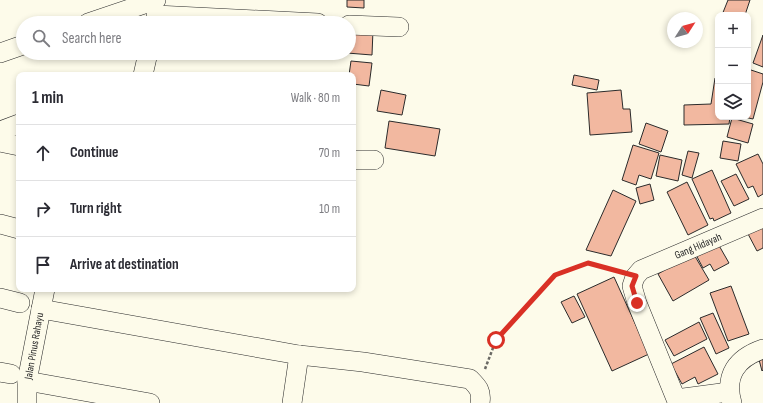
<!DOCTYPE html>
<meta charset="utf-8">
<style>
:root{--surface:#fff;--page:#f7f7f7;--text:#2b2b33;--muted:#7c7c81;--line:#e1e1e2}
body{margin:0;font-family:"Sofia Sans Condensed",sans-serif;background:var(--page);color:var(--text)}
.controls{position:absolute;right:12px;top:12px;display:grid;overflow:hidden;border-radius:8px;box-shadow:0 2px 6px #0003}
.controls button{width:36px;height:36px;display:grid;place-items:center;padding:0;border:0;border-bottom:1px solid var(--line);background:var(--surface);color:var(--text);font:20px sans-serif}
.compass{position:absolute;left:667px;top:12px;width:36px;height:36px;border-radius:50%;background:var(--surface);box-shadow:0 2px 6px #0003;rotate:54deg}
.stop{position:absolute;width:12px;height:12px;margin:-9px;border:3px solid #d93025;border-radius:50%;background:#fff}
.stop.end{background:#d93025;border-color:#fff;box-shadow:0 1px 4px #0008}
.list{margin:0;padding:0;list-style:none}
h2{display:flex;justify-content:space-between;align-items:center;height:52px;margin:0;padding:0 16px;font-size:17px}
h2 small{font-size:13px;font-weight:400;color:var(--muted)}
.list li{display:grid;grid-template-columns:26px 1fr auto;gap:12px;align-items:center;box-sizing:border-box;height:56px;padding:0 16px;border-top:1px solid var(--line)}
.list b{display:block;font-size:15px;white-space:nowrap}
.list em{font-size:13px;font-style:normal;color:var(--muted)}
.icon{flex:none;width:22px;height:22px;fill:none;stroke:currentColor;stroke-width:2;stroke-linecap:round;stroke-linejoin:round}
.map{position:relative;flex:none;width:763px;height:403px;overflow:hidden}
.search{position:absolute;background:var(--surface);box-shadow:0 2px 6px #0003;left:16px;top:16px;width:340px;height:44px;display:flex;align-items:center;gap:10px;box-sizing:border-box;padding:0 14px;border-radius:22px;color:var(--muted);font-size:15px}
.panel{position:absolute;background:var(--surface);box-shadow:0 2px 6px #0003;left:16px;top:72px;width:340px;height:220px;border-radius:8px}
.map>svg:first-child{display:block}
.building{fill:#f2b8a0;stroke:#2b2b2b}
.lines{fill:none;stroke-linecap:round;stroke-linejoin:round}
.minor-casing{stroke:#2b2b2b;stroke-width:20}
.path{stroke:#6a6964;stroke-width:2.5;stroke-dasharray:3 2;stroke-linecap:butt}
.minor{stroke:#fdfbea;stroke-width:19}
.route{stroke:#d93025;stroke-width:5}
.labels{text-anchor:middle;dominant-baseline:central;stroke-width:3;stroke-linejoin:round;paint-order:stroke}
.street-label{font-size:11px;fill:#2b2b2b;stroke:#fdfbea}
</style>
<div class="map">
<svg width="763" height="403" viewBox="0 0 763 403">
<rect width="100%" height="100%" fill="#fdfbea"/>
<g class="building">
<path d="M 347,0 L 364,0 L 364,8 L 347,7 Z"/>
<path d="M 728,0 L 750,0 L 745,15 L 722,15 Z"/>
<path d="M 349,28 L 373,30 L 372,55 L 347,53 L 349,53 Z"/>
<path d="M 763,35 L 763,67 L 753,63 Z"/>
<path d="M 351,61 L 372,63 L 369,86 L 353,84 L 353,75 L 349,75 Z"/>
<path d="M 748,69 L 763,74 L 763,82 L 753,119 L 744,117 L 748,117 Z"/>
<path d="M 574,75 L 599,80 L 597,90 L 572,85 Z"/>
<path d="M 715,78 L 718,78 L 718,117 L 730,117 L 729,124 L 684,125 L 684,105 L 711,104 Z"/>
<path d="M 381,90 L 406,95 L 402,115 L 377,111 Z"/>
<path d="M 621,90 L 623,109 L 630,109 L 632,132 L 590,135 L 587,93 Z"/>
<path d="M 732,118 L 753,124 L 748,143 L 727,137 Z"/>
<path d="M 389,121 L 440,129 L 435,156 L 385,148 Z"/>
<path d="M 646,123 L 668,131 L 661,152 L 639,144 Z"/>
<path d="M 723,141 L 741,144 L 738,161 L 720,158 Z"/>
<path d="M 633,145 L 659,153 L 651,179 L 639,175 L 636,185 L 622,180 Z"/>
<path d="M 688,151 L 699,153 L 692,178 L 682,175 Z"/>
<path d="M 758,154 L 763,164 L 763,194 L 758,197 L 753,186 L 748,188 L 736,164 Z"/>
<path d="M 660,155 L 682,160 L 678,181 L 656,176 Z"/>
<path d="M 712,170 L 731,213 L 714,221 L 713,218 L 710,219 L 692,179 Z"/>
<path d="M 736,174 L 749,199 L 734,206 L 721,181 Z"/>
<path d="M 687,182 L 708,225 L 688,235 L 667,192 Z"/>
<path d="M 650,184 L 654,200 L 640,204 L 636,188 Z"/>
<path d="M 613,190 L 636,201 L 611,256 L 586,250 Z"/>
<path d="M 763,223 L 763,248 L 757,251 L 747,232 Z"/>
<path d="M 717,242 L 729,263 L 714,271 L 710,264 L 703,268 L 695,253 Z"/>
<path d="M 693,253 L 709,280 L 673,301 L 658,274 Z"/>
<path d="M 614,277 L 649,354 L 612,371 L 577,294 Z"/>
<path d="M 731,286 L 749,334 L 728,341 L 710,293 Z"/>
<path d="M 574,296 L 585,317 L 572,323 L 561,302 Z"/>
<path d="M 713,313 L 729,348 L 716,354 L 700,318 Z"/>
<path d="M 699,322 L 707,339 L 674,356 L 665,340 Z"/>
<path d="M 704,347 L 718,374 L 698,384 L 695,377 L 682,384 L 671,364 Z"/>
<path d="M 763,351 L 763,370 L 762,371 L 757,352 Z"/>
</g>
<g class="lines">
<defs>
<g id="minor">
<path d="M 156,15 L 318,23"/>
<path d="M 88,23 L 156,0"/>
<path d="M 349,25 L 399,27"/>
<path d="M 0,53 L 23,45"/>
<path d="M 143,75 L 148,53"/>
<path d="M 0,131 L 19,124"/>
<path d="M 0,142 L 19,146"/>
<path d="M 353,160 L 374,160"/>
<path d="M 0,224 L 19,229"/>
<path d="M 0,298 L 20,303"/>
<path d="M 41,309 L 299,355 L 363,362 L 470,379 C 478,387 482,391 480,403"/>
<path d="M 0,372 L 11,374"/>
<path d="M 27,381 L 150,403"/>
<path d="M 729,392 L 676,399 L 637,303 L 632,286 L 635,277 L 641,270 L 763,218"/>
<path d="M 27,403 L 27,381 L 45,289"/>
<path d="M 292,403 L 299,355"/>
<path d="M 732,403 C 724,375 737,358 763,349"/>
</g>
</defs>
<use href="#minor" class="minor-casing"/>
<path class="path" d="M 485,369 L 496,340 L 555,275 L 588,263 L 620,272"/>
<use href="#minor" class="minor"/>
</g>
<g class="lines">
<path class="route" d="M 496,340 L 555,275 L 588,263 L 636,276 L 632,286 L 637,303"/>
</g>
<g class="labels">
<g class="street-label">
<text transform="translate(698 246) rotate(-23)">Gang Hidayah</text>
<text transform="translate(34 346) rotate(-80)">Jalan Pinus Rahayu</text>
</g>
</g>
</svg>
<div class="controls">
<button>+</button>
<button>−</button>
<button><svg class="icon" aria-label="layers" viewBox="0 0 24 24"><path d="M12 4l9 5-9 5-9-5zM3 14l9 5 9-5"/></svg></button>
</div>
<svg class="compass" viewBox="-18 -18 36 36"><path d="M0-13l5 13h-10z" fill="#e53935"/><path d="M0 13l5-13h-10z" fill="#7c7c81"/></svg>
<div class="stop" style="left:496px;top:340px"></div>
<div class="stop end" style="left:637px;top:303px"></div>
<div class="search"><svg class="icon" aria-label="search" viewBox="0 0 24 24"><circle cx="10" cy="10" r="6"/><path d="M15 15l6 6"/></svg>Search here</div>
<section class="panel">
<h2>1 min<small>Walk · 80 m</small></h2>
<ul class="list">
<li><svg class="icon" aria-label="ahead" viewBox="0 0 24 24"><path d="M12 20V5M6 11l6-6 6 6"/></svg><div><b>Continue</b></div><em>70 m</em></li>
<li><svg class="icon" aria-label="right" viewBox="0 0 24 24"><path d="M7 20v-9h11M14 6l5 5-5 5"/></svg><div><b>Turn right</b></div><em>10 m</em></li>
<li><svg class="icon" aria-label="arrive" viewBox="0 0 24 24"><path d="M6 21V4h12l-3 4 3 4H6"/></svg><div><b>Arrive at destination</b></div></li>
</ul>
</section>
</div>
